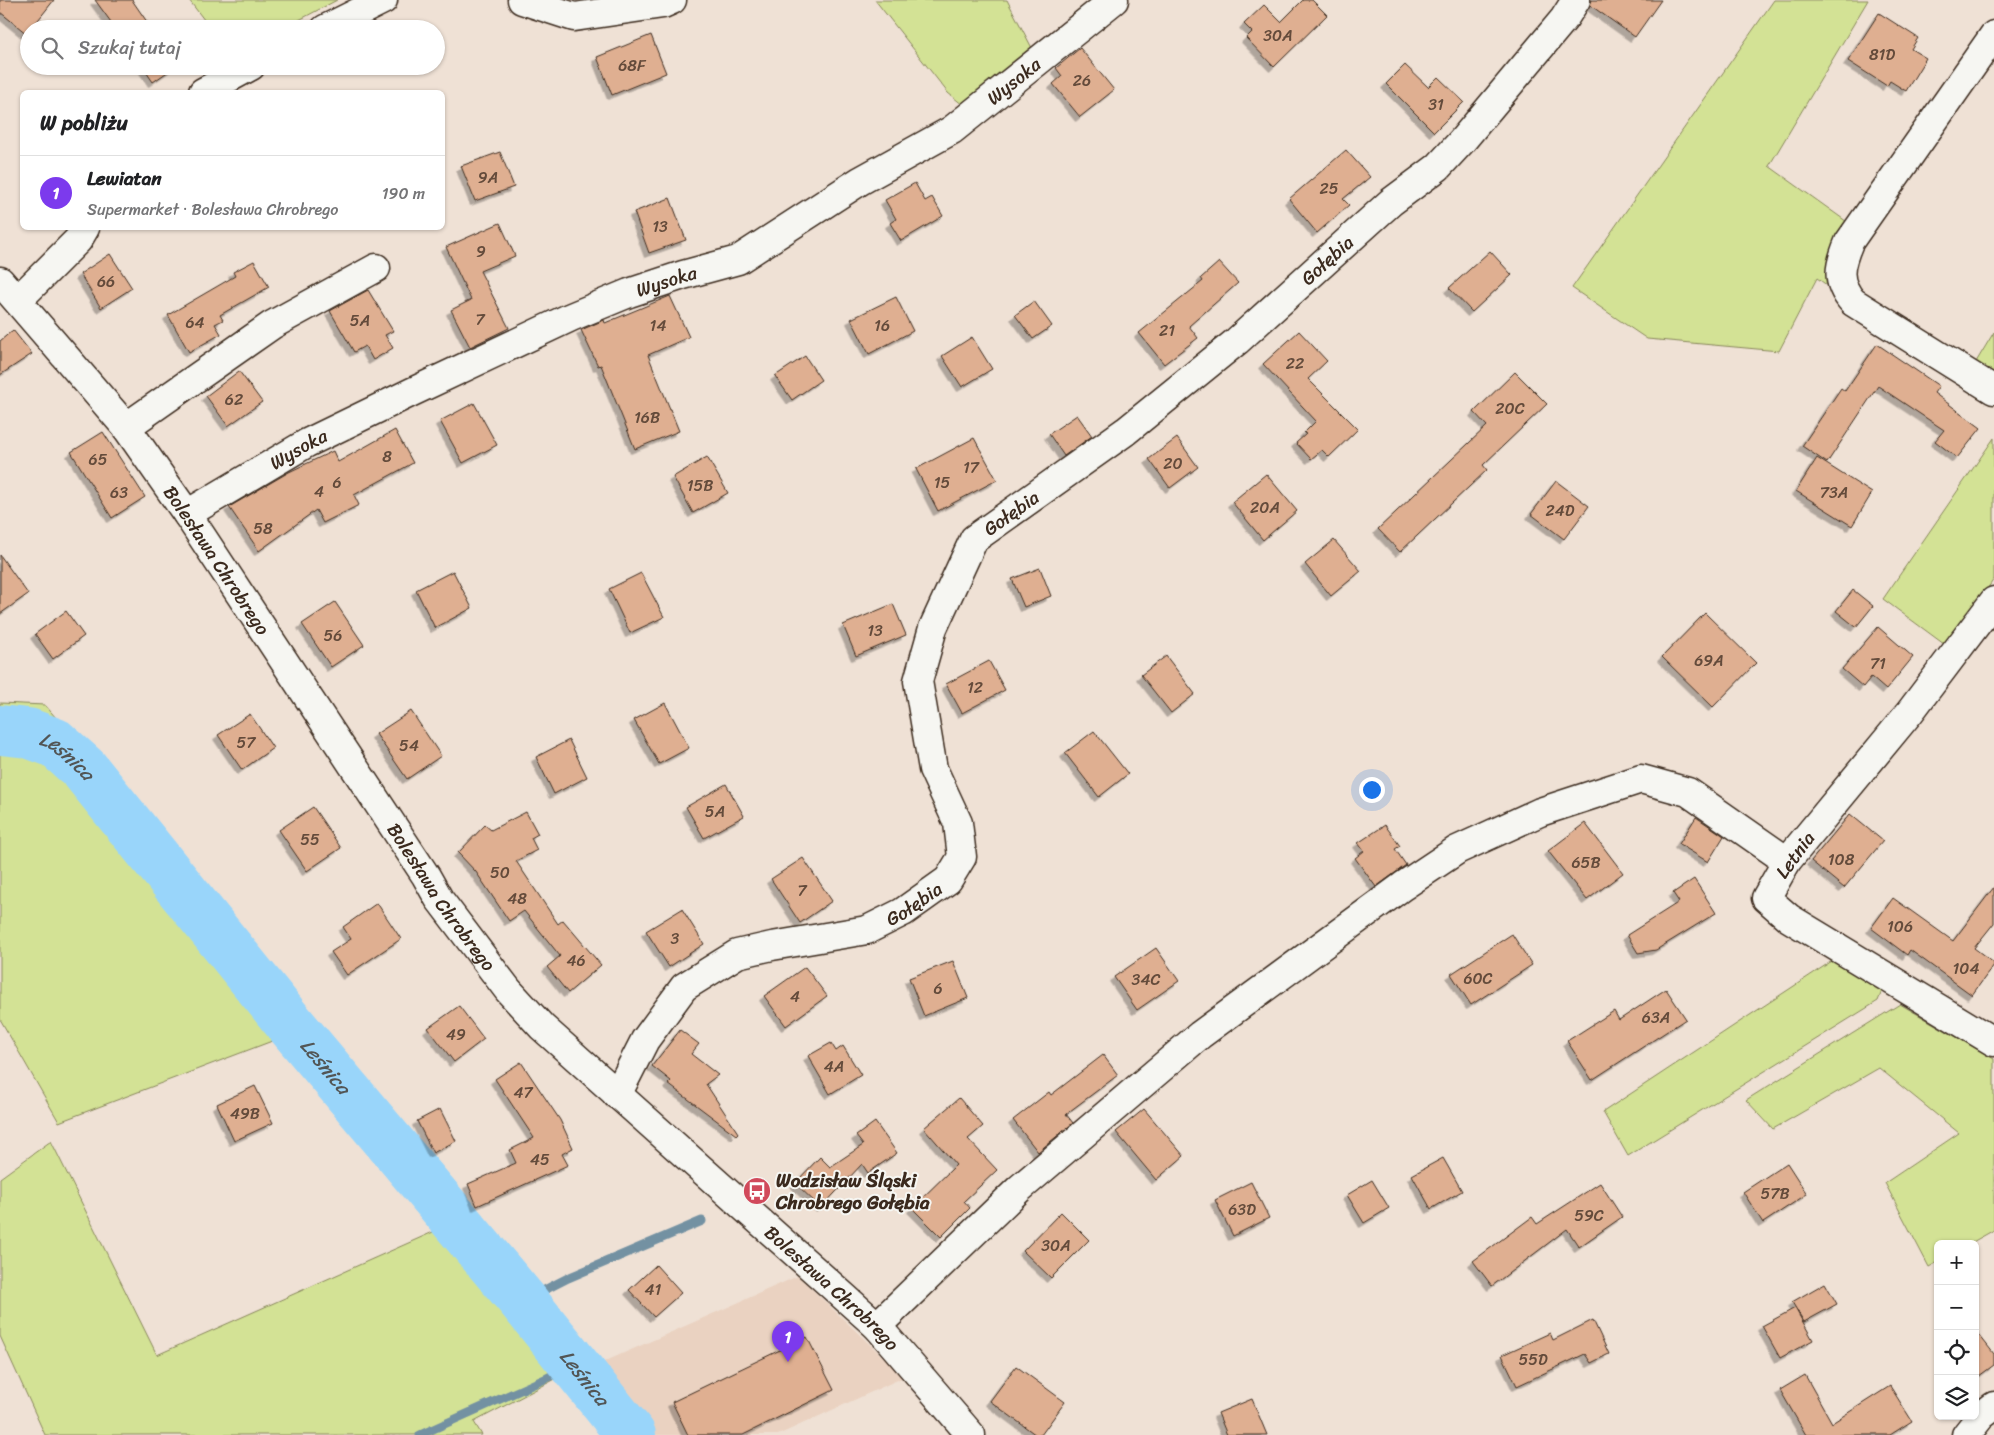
<!DOCTYPE html>
<html lang="pl">
<meta charset="utf-8">
<style>
:root{--surface:#fff;--page:#f2f2f2;--text:#202124;--muted:#757577;--line:#e0e0e0;--accent:#7c3aed}
body{margin:0;font-family:Sriracha,sans-serif;background:var(--page);color:var(--text)}
.controls{position:absolute;right:15px;bottom:15px;display:grid;overflow:hidden;border-radius:8px;box-shadow:0 1px 4px #0004}
.controls button{width:45px;height:45px;display:grid;place-items:center;padding:0;border:0;border-bottom:1px solid var(--line);background:var(--surface);color:var(--text);font:25px sans-serif}
.you{position:absolute;left:1371px;top:789px;width:18px;height:18px;margin:-12px;border:4px solid #fff;border-radius:50%;background:#1a73e8;box-shadow:0 0 0 8px #1a73e833}
.badge{display:grid;place-items:center;width:32px;height:32px;border-radius:50%;background:var(--accent);color:#fff;font-size:16px;font-weight:700}
.pin{position:absolute;translate:-50% -41px;filter:drop-shadow(0 1px 2px #0008)}
.pin::after{content:'';position:absolute;top:26px;width:18px;height:15px;background:inherit;clip-path:polygon(0 0,100% 0,50% 100%)}
.list{margin:0;padding:0;list-style:none}
h2{display:flex;justify-content:space-between;align-items:center;height:65px;margin:0;padding:0 20px;font-size:21px}
h2 small{font-size:16px;font-weight:400;color:var(--muted)}
.list li{display:grid;grid-template-columns:32px 1fr auto;gap:15px;align-items:center;box-sizing:border-box;height:75px;padding:0 20px;border-top:1px solid var(--line)}
.list b{display:block;font-size:19px;white-space:nowrap}
.list p{margin:0;font-size:16px;white-space:nowrap;color:var(--muted)}
.list em{font-size:16px;font-style:normal;color:var(--muted)}
.icon{flex:none;width:28px;height:28px;fill:none;stroke:currentColor;stroke-width:2;stroke-linecap:round;stroke-linejoin:round}
.map{position:relative;flex:none;width:1994px;height:1435px;overflow:hidden}
.search{position:absolute;background:var(--surface);box-shadow:0 1px 4px #0004;left:20px;top:20px;width:425px;height:55px;display:flex;align-items:center;gap:12px;box-sizing:border-box;padding:0 18px;border-radius:28px;color:var(--muted);font-size:19px}
.panel{position:absolute;background:var(--surface);box-shadow:0 1px 4px #0004;left:20px;top:90px;width:425px;height:140px;border-radius:8px}
.map>svg:first-child{display:block}
.built{fill:#ead2c1}
.green{fill:#d3e295;stroke:#87865a}
.lines{fill:none;stroke-linecap:round;stroke-linejoin:round}
.stream{stroke:#7391a2;stroke-width:9}
.river{stroke:#99d5fa;stroke-width:50}
.building{fill:#dfaf91;stroke:#3b2a1e;filter:url(#shadow)}
.street-casing{stroke:#3b2a1e;stroke-width:31}
.secondary-casing{stroke:#3b2a1e;stroke-width:31}
.street{stroke:#f6f6f2;stroke-width:28}
.secondary{stroke:#f6f6f2;stroke-width:28}
.labels{text-anchor:middle;dominant-baseline:central;stroke-width:4;stroke-linejoin:round;paint-order:stroke}
.number-label{font-size:16px;fill:#644b3b}
.street-label{font-size:19px;fill:#3b2a1e;stroke:#f6f6f2}
.poi-label{font-size:19px;font-weight:bold;fill:#3b2a1e;stroke:#f6f6f2;text-anchor:start}
.water-label{font-size:20px;font-style:italic;fill:#525555;stroke:#f6f6f2}
</style>
<div class="map">
<svg width="1994" height="1435" viewBox="0 0 1994 1435">
<defs>
<filter id="shadow"><feDropShadow dx="-4.5" dy="4.5" stdDeviation="0" flood-color="#0004"/></filter>
</defs>
<rect width="100%" height="100%" fill="#efe1d5"/>
<filter id="ink" filterUnits="userSpaceOnUse"><feTurbulence type="fractalNoise" baseFrequency=".02" numOctaves="2"/><feDisplacementMap in="SourceGraphic" scale="10" xChannelSelector="R" yChannelSelector="G"/><feConvolveMatrix kernelMatrix="1 2 1 2 8 2 1 2 1" color-interpolation-filters="sRGB"/></filter>
<g filter="url(#ink)">
<path class="built" d="M 798,1276 L 904,1377 L 778,1435 L 643,1435 L 590,1368 Z"/>
<g class="green">
<path d="M 189,0 L 337,0 L 282,29 L 211,29 Z"/>
<path d="M 875,0 L 1007,0 L 1045,73 L 983,121 L 948,93 Z"/>
<path d="M 1774,0 L 1868,0 L 1769,166 L 1850,224 L 1835,291 L 1817,278 L 1779,351 L 1647,339 L 1572,288 Z"/>
<path d="M 1994,332 L 1994,384 L 1974,373 L 1976,362 Z"/>
<path d="M 1994,438 L 1994,579 L 1948,647 L 1883,599 Z"/>
<path d="M 0,703 L 45,705 L 266,963 L 432,1171 L 442,1229 L 563,1375 L 474,1422 L 482,1435 L 45,1435 L 0,1336 L 0,1178 L 51,1141 L 157,1355 L 442,1228 L 280,1038 L 59,1122 L 0,1019 Z"/>
<path d="M 1832,961 L 1882,991 L 1878,1001 L 1628,1156 L 1603,1112 Z"/>
<path d="M 1900,1004 L 1994,1059 L 1994,1230 L 1969,1244 L 1938,1244 L 1938,1262 L 1929,1267 L 1885,1183 L 1959,1133 L 1879,1068 L 1773,1129 L 1746,1100 Z"/>
</g>
<g class="lines">
<g class="stream">
<path d="M 523,1301 L 568,1278 L 702,1221"/>
<path d="M 420,1435 L 547,1378 L 575,1364"/>
</g>
<path class="river" id="s1" d="M 0,730 L 28,733 L 55,743 L 84,769 L 285,1018 L 523,1301 L 631,1435"/>
</g>
<g class="building">
<path d="M 0,0 L 54,0 L 31,29 L 29,29 L 27,34 L 0,12 Z"/>
<path d="M 95,0 L 132,0 L 152,29 L 116,29 Z"/>
<path d="M 1303,0 L 1312,0 L 1327,15 L 1274,67 L 1246,38 L 1252,32 L 1244,24 L 1264,5 L 1281,22 Z"/>
<path d="M 1592,0 L 1661,0 L 1635,37 L 1590,5 Z"/>
<path d="M 1879,13 L 1918,38 L 1911,49 L 1926,58 L 1906,91 L 1890,81 L 1887,86 L 1848,61 Z"/>
<path d="M 651,35 L 666,73 L 612,95 L 597,57 Z"/>
<path d="M 1080,48 L 1114,90 L 1080,117 L 1053,84 L 1062,76 L 1056,68 Z"/>
<path d="M 1405,65 L 1428,87 L 1438,77 L 1464,102 L 1434,132 L 1386,84 Z"/>
<path d="M 142,66 L 176,66 L 153,82 Z"/>
<path d="M 1346,150 L 1370,177 L 1343,199 L 1349,205 L 1317,233 L 1289,199 Z"/>
<path d="M 500,152 L 514,187 L 475,201 L 461,166 Z"/>
<path d="M 915,183 L 925,201 L 932,197 L 943,216 L 901,241 L 890,223 L 896,219 L 885,200 Z"/>
<path d="M 670,198 L 686,240 L 649,253 L 634,212 Z"/>
<path d="M 500,223 L 515,256 L 480,271 L 509,328 L 470,347 L 451,310 L 471,300 L 446,247 Z"/>
<path d="M 1490,251 L 1512,275 L 1472,312 L 1449,288 Z"/>
<path d="M 110,254 L 132,288 L 101,308 L 80,274 Z"/>
<path d="M 254,261 L 269,287 L 220,315 L 223,320 L 215,324 L 221,334 L 189,352 L 168,315 L 235,276 L 233,272 Z"/>
<path d="M 1219,262 L 1238,283 L 1189,326 L 1198,338 L 1164,364 L 1139,333 L 1203,281 L 1201,278 Z"/>
<path d="M 368,290 L 393,331 L 385,335 L 393,348 L 373,360 L 365,346 L 354,352 L 330,311 Z"/>
<path d="M 670,296 L 689,337 L 648,355 L 679,431 L 635,449 L 601,365 L 598,366 L 581,330 L 604,320 L 605,323 Z"/>
<path d="M 896,297 L 913,331 L 869,354 L 851,319 Z"/>
<path d="M 1034,301 L 1052,326 L 1033,339 L 1015,315 Z"/>
<path d="M 13,330 L 32,354 L 0,375 L 0,341 Z"/>
<path d="M 1299,331 L 1327,361 L 1308,379 L 1358,429 L 1329,457 L 1322,450 L 1311,459 L 1296,443 L 1306,434 L 1304,433 L 1316,421 L 1263,364 Z"/>
<path d="M 972,337 L 992,369 L 962,387 L 942,356 Z"/>
<path d="M 1877,344 L 1939,386 L 1934,393 L 1981,428 L 1957,458 L 1935,441 L 1944,430 L 1878,386 L 1827,463 L 1802,446 L 1841,388 L 1845,391 Z"/>
<path d="M 805,356 L 821,380 L 792,400 L 775,376 Z"/>
<path d="M 239,371 L 262,402 L 228,426 L 206,396 Z"/>
<path d="M 1515,372 L 1547,404 L 1483,465 L 1487,470 L 1400,552 L 1378,529 L 1487,426 L 1474,412 Z"/>
<path d="M 474,403 L 497,445 L 463,463 L 440,421 Z"/>
<path d="M 1077,415 L 1092,436 L 1064,456 L 1049,434 Z"/>
<path d="M 395,430 L 413,463 L 354,495 L 359,505 L 323,523 L 316,510 L 259,551 L 229,507 L 289,472 L 333,451 L 338,462 Z"/>
<path d="M 103,432 L 145,497 L 112,518 L 71,452 Z"/>
<path d="M 974,438 L 997,480 L 938,511 L 916,469 Z"/>
<path d="M 1177,438 L 1198,467 L 1170,488 L 1149,459 Z"/>
<path d="M 707,457 L 728,493 L 693,513 L 673,477 Z"/>
<path d="M 1817,458 L 1872,493 L 1852,526 L 1796,491 Z"/>
<path d="M 1266,474 L 1297,511 L 1263,540 L 1232,502 Z"/>
<path d="M 1556,481 L 1589,506 L 1564,539 L 1531,514 Z"/>
<path d="M 1334,540 L 1361,571 L 1331,596 L 1305,564 Z"/>
<path d="M 0,555 L 28,594 L 0,614 Z"/>
<path d="M 1040,568 L 1051,596 L 1024,607 L 1012,579 Z"/>
<path d="M 453,571 L 472,608 L 435,628 L 416,590 Z"/>
<path d="M 641,573 L 664,617 L 630,633 L 609,589 Z"/>
<path d="M 1853,590 L 1873,606 L 1856,627 L 1836,611 Z"/>
<path d="M 335,602 L 364,645 L 331,667 L 302,624 Z"/>
<path d="M 893,604 L 906,635 L 856,656 L 843,625 Z"/>
<path d="M 66,611 L 84,636 L 53,659 L 35,634 Z"/>
<path d="M 1705,613 L 1756,663 L 1713,707 L 1662,657 Z"/>
<path d="M 1878,627 L 1913,657 L 1886,690 L 1871,677 L 1863,687 L 1842,669 Z"/>
<path d="M 1166,656 L 1195,694 L 1171,713 L 1141,675 Z"/>
<path d="M 989,661 L 1005,690 L 962,713 L 946,684 Z"/>
<path d="M 665,703 L 689,748 L 659,764 L 634,720 Z"/>
<path d="M 411,711 L 441,756 L 407,779 L 376,734 Z"/>
<path d="M 250,714 L 273,748 L 242,770 L 218,735 Z"/>
<path d="M 1094,731 L 1128,774 L 1099,797 L 1065,753 Z"/>
<path d="M 569,740 L 587,777 L 554,794 L 536,757 Z"/>
<path d="M 726,784 L 744,816 L 704,838 L 686,807 Z"/>
<path d="M 313,807 L 341,848 L 307,871 L 279,830 Z"/>
<path d="M 526,812 L 538,834 L 531,838 L 537,850 L 516,861 L 558,924 L 563,920 L 601,965 L 568,993 L 547,967 L 560,956 L 524,911 L 509,921 L 476,872 L 458,853 L 485,825 L 491,830 Z"/>
<path d="M 1850,814 L 1883,841 L 1844,888 L 1811,861 Z"/>
<path d="M 1696,817 L 1724,836 L 1708,862 L 1679,844 Z"/>
<path d="M 1585,823 L 1623,873 L 1587,900 L 1548,851 Z"/>
<path d="M 1385,825 L 1400,846 L 1395,849 L 1406,865 L 1376,887 L 1355,858 L 1364,851 L 1358,843 Z"/>
<path d="M 803,858 L 832,901 L 800,923 L 771,879 Z"/>
<path d="M 1694,879 L 1716,913 L 1656,950 L 1638,953 L 1627,935 L 1679,902 L 1673,893 Z"/>
<path d="M 1994,887 L 1994,923 L 1974,948 L 1994,963 L 1994,965 L 1972,995 L 1910,950 L 1907,955 L 1871,928 L 1893,898 L 1953,941 Z"/>
<path d="M 377,903 L 401,939 L 347,975 L 331,952 L 351,939 L 343,927 Z"/>
<path d="M 682,909 L 704,944 L 669,967 L 646,931 Z"/>
<path d="M 1512,934 L 1532,965 L 1471,1005 L 1451,974 Z"/>
<path d="M 1156,948 L 1179,981 L 1137,1010 L 1114,977 Z"/>
<path d="M 953,961 L 968,998 L 924,1016 L 909,978 Z"/>
<path d="M 805,967 L 827,996 L 786,1026 L 764,996 Z"/>
<path d="M 1666,989 L 1686,1019 L 1592,1080 L 1567,1041 L 1614,1011 L 1619,1020 Z"/>
<path d="M 459,1006 L 484,1039 L 454,1062 L 428,1028 Z"/>
<path d="M 680,1030 L 699,1044 L 691,1054 L 718,1075 L 706,1084 L 738,1133 L 736,1135 L 668,1084 L 671,1081 L 652,1066 Z"/>
<path d="M 831,1043 L 836,1051 L 843,1046 L 861,1075 L 830,1094 L 808,1056 Z"/>
<path d="M 1103,1055 L 1118,1075 L 1066,1114 L 1073,1123 L 1038,1152 L 1013,1120 L 1049,1092 L 1051,1095 Z"/>
<path d="M 521,1062 L 560,1120 L 573,1148 L 562,1154 L 568,1165 L 477,1206 L 468,1184 L 516,1163 L 510,1150 L 534,1138 L 495,1079 Z"/>
<path d="M 255,1086 L 273,1123 L 234,1141 L 217,1104 Z"/>
<path d="M 959,1098 L 983,1126 L 968,1139 L 997,1170 L 964,1201 L 970,1208 L 941,1237 L 912,1208 L 956,1165 L 924,1128 Z"/>
<path d="M 440,1109 L 456,1141 L 433,1153 L 417,1121 Z"/>
<path d="M 1144,1109 L 1184,1156 L 1156,1180 L 1116,1132 Z"/>
<path d="M 875,1122 L 897,1153 L 868,1173 L 862,1164 L 821,1208 L 795,1183 L 820,1157 L 830,1167 L 863,1145 L 856,1136 Z"/>
<path d="M 1443,1158 L 1462,1191 L 1431,1209 L 1412,1175 Z"/>
<path d="M 1787,1163 L 1807,1194 L 1763,1223 L 1743,1192 Z"/>
<path d="M 1372,1180 L 1389,1208 L 1364,1223 L 1347,1195 Z"/>
<path d="M 1251,1182 L 1269,1218 L 1233,1236 L 1215,1200 Z"/>
<path d="M 1600,1183 L 1622,1217 L 1579,1247 L 1567,1229 L 1492,1286 L 1473,1261 L 1532,1217 L 1537,1224 Z"/>
<path d="M 1061,1212 L 1089,1240 L 1051,1278 L 1023,1251 Z"/>
<path d="M 656,1265 L 681,1293 L 654,1317 L 629,1290 Z"/>
<path d="M 1825,1283 L 1837,1304 L 1804,1322 L 1792,1302 Z"/>
<path d="M 1795,1308 L 1813,1340 L 1780,1358 L 1762,1326 Z"/>
<path d="M 1593,1320 L 1609,1354 L 1591,1363 L 1585,1354 L 1517,1386 L 1502,1355 L 1550,1333 L 1553,1340 Z"/>
<path d="M 1975,1331 L 1976,1331 L 1994,1354 L 1994,1365 L 1975,1379 Z"/>
<path d="M 807,1337 L 834,1390 L 743,1435 L 688,1435 L 672,1402 Z"/>
<path d="M 1016,1366 L 1065,1402 L 1041,1435 L 1036,1435 L 990,1401 Z"/>
<path d="M 1805,1375 L 1832,1423 L 1890,1386 L 1912,1421 L 1890,1435 L 1806,1435 L 1780,1390 Z"/>
<path d="M 1252,1399 L 1267,1435 L 1227,1435 L 1218,1413 Z"/>
</g>
<g class="lines">
<defs>
<g id="street">
<path d="M 522,0 L 574,17 L 663,4 L 672,0"/>
<path d="M 325,29 L 383,0"/>
<path d="M 1994,35 L 1849,242 C 1839,266 1835,281 1853,302 L 1994,390"/>
<path d="M 203,92 L 251,66"/>
<path d="M 18,300 L 78,240 L 85,228"/>
<path d="M 126,427 L 272,325 L 376,268"/>
<path id="s2" d="M 187,514 L 307,443 L 412,392 L 571,317 L 629,293 L 683,275 L 738,260 L 860,181 L 952,130 L 1114,0"/>
<path d="M 1994,601 L 1910,712 L 1787,861 L 1766,898 L 1789,918 L 1994,1042"/>
<path id="s3" d="M 617,1095 L 645,1040 L 684,987 L 737,954 L 772,946 L 867,930 L 903,912 L 948,880 L 962,857 L 958,823 L 933,769 L 918,681 L 933,628 L 974,539 L 1126,431 L 1237,341 L 1391,202 L 1438,167 L 1462,141 L 1564,19 L 1576,0"/>
<path d="M 877,1326 L 1019,1189 L 1200,1035 L 1403,886 L 1457,850 L 1540,812 L 1641,779 L 1688,792 L 1787,861"/>
<path d="M 1966,1435 L 1981,1416 L 1994,1406"/>
</g>
<g id="secondary">
<path id="s4" d="M 0,281 L 126,427 L 187,514 L 426,876 L 439,899 L 508,990 L 542,1027 L 877,1326 L 971,1435"/>
</g>
</defs>
<use href="#street" class="street-casing"/>
<use href="#secondary" class="secondary-casing"/>
<use href="#street" class="street"/>
<use href="#secondary" class="secondary"/>
</g>
</g>
<defs>
<symbol id="bus-disc" viewBox="-11 -11 22 22"><circle r="9.5" fill="#d1495b" stroke="#f6f6f2"/><path d="M-5-6H5V4H4V6H2V4H-2V6H-4V4H-5ZM-3.5-4V0h7V-4ZM-3.5 1.2v1.5H-2V1.2ZM2 1.2v1.5H3.5V1.2Z" fill="#fff"/></symbol>
</defs>
<g fill-rule="evenodd">
<use href="#bus-disc" x="741" y="1175" width="32" height="32"/>
</g>
<g class="labels">
<g class="number-label">
<text x="1278" y="35">30A</text>
<text x="1882" y="54">81D</text>
<text x="632" y="65">68F</text>
<text x="1082" y="80">26</text>
<text x="1436" y="104">31</text>
<text x="488" y="177">9A</text>
<text x="1329" y="188">25</text>
<text x="660" y="226">13</text>
<text x="481" y="251">9</text>
<text x="106" y="281">66</text>
<text x="480" y="319">7</text>
<text x="360" y="320">5A</text>
<text x="195" y="322">64</text>
<text x="658" y="325">14</text>
<text x="882" y="325">16</text>
<text x="1167" y="330">21</text>
<text x="1295" y="363">22</text>
<text x="234" y="399">62</text>
<text x="1510" y="408">20C</text>
<text x="647" y="417">16B</text>
<text x="387" y="456">8</text>
<text x="98" y="459">65</text>
<text x="1173" y="463">20</text>
<text x="971" y="467">17</text>
<text x="337" y="482">6</text>
<text x="942" y="482">15</text>
<text x="700" y="485">15B</text>
<text x="319" y="491">4</text>
<text x="119" y="492">63</text>
<text x="1834" y="492">73A</text>
<text x="1265" y="507">20A</text>
<text x="1560" y="510">24D</text>
<text x="263" y="528">58</text>
<text x="875" y="630">13</text>
<text x="333" y="635">56</text>
<text x="1709" y="660">69A</text>
<text x="1878" y="663">71</text>
<text x="975" y="687">12</text>
<text x="246" y="742">57</text>
<text x="409" y="745">54</text>
<text x="715" y="811">5A</text>
<text x="310" y="839">55</text>
<text x="1841" y="859">108</text>
<text x="1586" y="862">65B</text>
<text x="500" y="872">50</text>
<text x="802" y="890">7</text>
<text x="517" y="898">48</text>
<text x="1900" y="926">106</text>
<text x="675" y="938">3</text>
<text x="576" y="960">46</text>
<text x="1966" y="968">104</text>
<text x="1478" y="978">60C</text>
<text x="1146" y="979">34C</text>
<text x="938" y="988">6</text>
<text x="795" y="996">4</text>
<text x="1656" y="1017">63A</text>
<text x="456" y="1034">49</text>
<text x="834" y="1066">4A</text>
<text x="523" y="1092">47</text>
<text x="245" y="1113">49B</text>
<text x="540" y="1159">45</text>
<text x="1775" y="1193">57B</text>
<text x="1242" y="1209">63D</text>
<text x="1589" y="1215">59C</text>
<text x="1056" y="1245">30A</text>
<text x="653" y="1289">41</text>
<text x="1533" y="1359">55D</text>
</g>
<g class="street-label">
<text stroke="none"><textPath href="#s2" startOffset="938">Wysoka</textPath></text>
<text stroke="none"><textPath href="#s3" startOffset="1231">Gołębia</textPath></text>
<text stroke="none"><textPath href="#s2" startOffset="534">Wysoka</textPath></text>
<text stroke="none"><textPath href="#s2" startOffset="129">Wysoka</textPath></text>
<text stroke="none"><textPath href="#s3" startOffset="826">Gołębia</textPath></text>
<text stroke="none"><textPath href="#s4" startOffset="354">Bolesława Chrobrego</textPath></text>
<text transform="translate(1795 855) rotate(-54)">Letnia</text>
<text stroke="none"><textPath href="#s4" startOffset="759">Bolesława Chrobrego</textPath></text>
<text stroke="none"><textPath href="#s3" startOffset="376">Gołębia</textPath></text>
<text stroke="none"><textPath href="#s4" startOffset="1314">Bolesława Chrobrego</textPath></text>
</g>
<g class="poi-label">
<text x="776" y="1180">Wodzisław Śląski<tspan x="776" dy="22">Chrobrego Gołębia</tspan></text>
</g>
<g class="water-label">
<text stroke="none"><textPath href="#s1" startOffset="74">Leśnica</textPath></text>
<text stroke="none"><textPath href="#s1" startOffset="479">Leśnica</textPath></text>
<text stroke="none"><textPath href="#s1" startOffset="884">Leśnica</textPath></text>
</g>
</g>
</svg>
<div class="controls">
<button>+</button>
<button>−</button>
<button><svg class="icon" aria-label="locate" viewBox="0 0 24 24"><circle cx="12" cy="12" r="6"/><path d="M12 2v4M12 18v4M2 12h4M18 12h4"/></svg></button>
<button><svg class="icon" aria-label="layers" viewBox="0 0 24 24"><path d="M12 4l9 5-9 5-9-5zM3 14l9 5 9-5"/></svg></button>
</div>
<div class="you"></div>
<div class="pin badge" style="left:788px;top:1362px">1</div>
<div class="search"><svg class="icon" aria-label="search" viewBox="0 0 24 24"><circle cx="10" cy="10" r="6"/><path d="M15 15l6 6"/></svg>Szukaj tutaj</div>
<section class="panel">
<h2>W pobliżu<small></small></h2>
<ul class="list">
<li><span class="badge">1</span><div><b>Lewiatan</b><p>Supermarket · Bolesława Chrobrego</p></div><em>190 m</em></li>
</ul>
</section>
</div>
